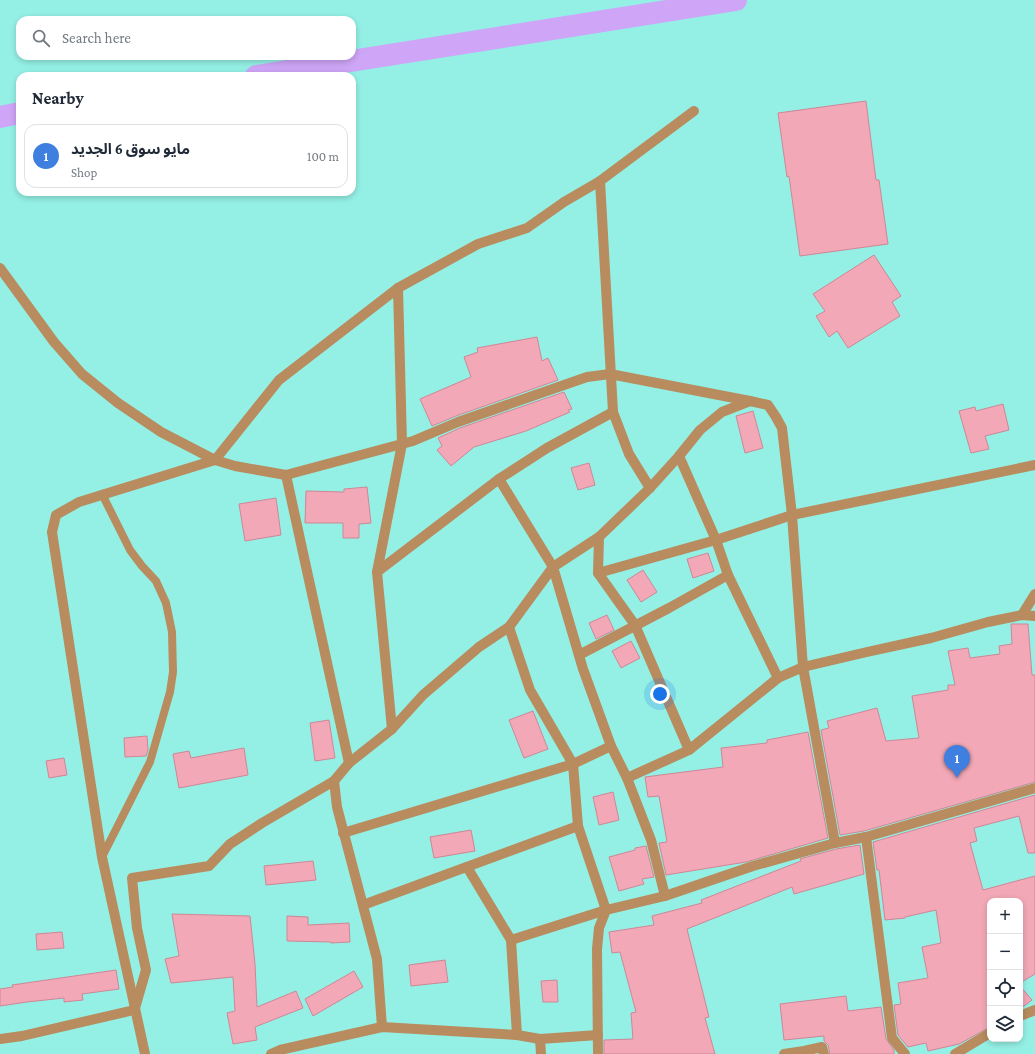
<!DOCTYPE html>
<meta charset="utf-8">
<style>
:root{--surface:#fff;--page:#f2f2f3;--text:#1f2937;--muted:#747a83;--line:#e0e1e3;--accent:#d93025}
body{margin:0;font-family:"Crimson Pro","Noto Sans Arabic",serif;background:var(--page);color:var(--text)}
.controls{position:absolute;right:12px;bottom:12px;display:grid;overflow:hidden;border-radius:8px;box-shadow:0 2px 6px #0003}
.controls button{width:36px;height:36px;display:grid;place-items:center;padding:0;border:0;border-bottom:1px solid var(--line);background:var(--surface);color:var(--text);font:20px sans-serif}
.you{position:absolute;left:660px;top:694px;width:14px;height:14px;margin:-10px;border:3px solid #fff;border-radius:50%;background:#1a73e8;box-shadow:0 0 0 6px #1a73e833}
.badge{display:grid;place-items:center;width:26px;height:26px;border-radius:50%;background:var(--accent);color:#fff;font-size:13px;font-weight:700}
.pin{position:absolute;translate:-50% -33px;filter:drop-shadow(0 1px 2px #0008)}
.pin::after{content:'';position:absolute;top:21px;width:14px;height:12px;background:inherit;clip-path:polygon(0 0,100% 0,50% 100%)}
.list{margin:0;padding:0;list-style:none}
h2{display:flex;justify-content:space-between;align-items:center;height:52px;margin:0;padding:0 16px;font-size:17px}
h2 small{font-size:13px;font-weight:400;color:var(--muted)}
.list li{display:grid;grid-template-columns:26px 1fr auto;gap:12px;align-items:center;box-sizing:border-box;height:64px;margin:0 8px 8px;padding:0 8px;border:1px solid var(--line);border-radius:12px}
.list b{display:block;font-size:15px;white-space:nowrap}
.list p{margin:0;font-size:13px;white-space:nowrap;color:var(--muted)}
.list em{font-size:13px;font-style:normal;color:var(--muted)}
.icon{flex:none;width:22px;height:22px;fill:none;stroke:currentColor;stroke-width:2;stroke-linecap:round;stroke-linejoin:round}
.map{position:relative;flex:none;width:1035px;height:1054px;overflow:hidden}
.search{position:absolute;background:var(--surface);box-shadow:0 2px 6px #0003;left:16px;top:16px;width:340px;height:44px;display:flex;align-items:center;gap:10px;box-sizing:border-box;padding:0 14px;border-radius:12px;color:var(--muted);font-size:15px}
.panel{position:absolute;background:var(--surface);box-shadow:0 2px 6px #0003;left:16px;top:72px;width:340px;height:124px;border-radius:12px}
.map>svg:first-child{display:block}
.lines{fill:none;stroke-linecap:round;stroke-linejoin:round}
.canal{stroke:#cea5f7;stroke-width:22}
.building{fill:#f2a8b6;stroke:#ce8796}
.service{stroke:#b88c5e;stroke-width:8}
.minor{stroke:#b88c5e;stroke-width:10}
</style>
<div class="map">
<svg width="1035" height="1054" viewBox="0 0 1035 1054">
<rect width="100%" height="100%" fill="#94f0e5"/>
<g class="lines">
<g class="canal">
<path d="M 256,76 L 736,0"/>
<path d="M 0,117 L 20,113"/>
</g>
</g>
<g class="building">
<path d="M 866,101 L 876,180 L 879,180 L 888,244 L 800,256 L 789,176 L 787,177 L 778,113 Z"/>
<path d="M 874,255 L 901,296 L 892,302 L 900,316 L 848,348 L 837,331 L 829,337 L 816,316 L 825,311 L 813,294 Z"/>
<path d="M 537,337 L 542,361 L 548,358 L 558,380 L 456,416 L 432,426 L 420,399 L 471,377 L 464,357 L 478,352 L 477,348 Z"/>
<path d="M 564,392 L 572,409 L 568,410 L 570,412 L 526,431 L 474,447 L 451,466 L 437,450 L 442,446 L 438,438 L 460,428 Z"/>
<path d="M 1003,404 L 1009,430 L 985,436 L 989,449 L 971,453 L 959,411 L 975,407 L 976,411 Z"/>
<path d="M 753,411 L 763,448 L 745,453 L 736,416 Z"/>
<path d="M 589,463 L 595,485 L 578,490 L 571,468 Z"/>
<path d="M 367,487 L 371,523 L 359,524 L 359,538 L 343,538 L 343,523 L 305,523 L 306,491 L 344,492 L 344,489 Z"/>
<path d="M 276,498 L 281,535 L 245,541 L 239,504 Z"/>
<path d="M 708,553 L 714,571 L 693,578 L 687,559 Z"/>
<path d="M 643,570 L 657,592 L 641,602 L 627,580 Z"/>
<path d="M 607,615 L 614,630 L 596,639 L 589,623 Z"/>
<path d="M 1011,624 L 1028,624 L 1032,675 L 1035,675 L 1035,782 L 864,831 L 840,835 L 821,730 L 829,728 L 827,721 L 877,708 L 886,741 L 919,738 L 912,696 L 948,690 L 948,685 L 955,685 L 948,651 L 968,648 L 970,658 L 1000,654 L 999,646 L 1012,644 Z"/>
<path d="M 631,641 L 640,658 L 621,668 L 612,651 Z"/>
<path d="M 533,711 L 548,749 L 524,758 L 509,720 Z"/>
<path d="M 329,720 L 335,758 L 315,761 L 310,723 Z"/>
<path d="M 808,732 L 828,838 L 746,862 L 666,875 L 659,843 L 667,842 L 659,796 L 648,797 L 645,777 L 723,767 L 721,748 L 767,743 L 767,740 Z"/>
<path d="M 147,736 L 148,750 L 146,756 L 125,757 L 124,738 Z"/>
<path d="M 244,748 L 248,775 L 179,788 L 173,754 L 189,751 L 191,758 Z"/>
<path d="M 64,758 L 67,775 L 49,778 L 46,761 Z"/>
<path d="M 613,792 L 619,820 L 599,825 L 593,797 Z"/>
<path d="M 1035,795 L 1035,853 L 1028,853 L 1019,816 L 974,828 L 977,841 L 970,843 L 983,890 L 1035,876 L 1035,974 L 1020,983 L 1020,901 L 990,901 L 990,1027 L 959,1044 L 928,1051 L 926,1043 L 908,1047 L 898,1035 L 894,1005 L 901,1004 L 898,983 L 928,978 L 922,947 L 941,943 L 936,910 L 905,917 L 905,918 L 885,920 L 879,870 L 877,870 L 873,842 Z"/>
<path d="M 471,830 L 475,851 L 434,858 L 430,837 Z"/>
<path d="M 860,845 L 864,874 L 794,894 L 792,887 L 687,929 L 709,1017 L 705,1018 L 715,1054 L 604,1054 L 604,1040 L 633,1039 L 631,1013 L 636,1012 L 620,952 L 612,953 L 609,932 L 654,925 L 652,916 L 702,903 L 701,900 L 801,861 L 800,859 L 836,849 Z"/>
<path d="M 646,846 L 654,877 L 642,879 L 644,884 L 619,891 L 609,857 L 635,850 L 635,848 Z"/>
<path d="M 313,861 L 316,880 L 266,885 L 264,866 Z"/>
<path d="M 172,914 L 250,916 L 255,964 L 257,1007 L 296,991 L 303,1008 L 255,1027 L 257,1040 L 233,1044 L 227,1013 L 235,1011 L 233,977 L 171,983 L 165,959 L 179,956 Z"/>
<path d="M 287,916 L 308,917 L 308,925 L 349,923 L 350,942 L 331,943 L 331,942 L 287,941 Z"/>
<path d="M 62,932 L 64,948 L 37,950 L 36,934 Z"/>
<path d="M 445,960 L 448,982 L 411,986 L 409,965 Z"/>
<path d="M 116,970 L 119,989 L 82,994 L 83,1000 L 64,1002 L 64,998 L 27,1002 L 0,1006 L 0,989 L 13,987 L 12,985 Z"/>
<path d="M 354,971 L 363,987 L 313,1016 L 305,999 Z"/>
<path d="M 557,980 L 558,1002 L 543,1002 L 541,981 Z"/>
<path d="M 1020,986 L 1032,1000 L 1020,1009 Z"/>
<path d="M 846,996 L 848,1011 L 881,1007 L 886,1039 L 894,1050 L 894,1054 L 830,1054 L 828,1045 L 824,1041 L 824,1036 L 784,1040 L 780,1004 Z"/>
</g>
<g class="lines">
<path class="service" d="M 102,494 L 130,550 L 142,566 L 156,581 L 166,603 L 172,632 L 173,672 L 170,692 L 150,762 L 102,857"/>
<g class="minor">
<path d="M 600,181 L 613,412 L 629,454 L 650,488"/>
<path d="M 0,268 L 54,342 L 82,374 L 118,403 L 161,432 L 215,460 L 235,466 L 286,475 L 413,441 L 458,422 L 587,377 L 610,374 L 750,401 L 768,405 L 776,417 L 782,428 L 792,515 L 803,667 L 835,843"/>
<path d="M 679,456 L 716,540 L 728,575 L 778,678"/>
<path d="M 286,475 L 349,763"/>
<path d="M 499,479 L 553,567 L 583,669 L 611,746 L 627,778 L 651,840 L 665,896"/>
<path d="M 599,537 L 598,573 L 635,625 L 689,750"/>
<path d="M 377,572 L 499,479 L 547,448 L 613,412"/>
<path d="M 598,573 L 716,540 L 792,515 L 1035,465"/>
<path d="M 1022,615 L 1035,594"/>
<path d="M 509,627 L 530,690 L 573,764 L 578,826 L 606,910 L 599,928 L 597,949 L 598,1054"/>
<path d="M 579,655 L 669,608 L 728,575"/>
<path d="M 392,729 L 377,572 L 402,444 L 398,288"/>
<path d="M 627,778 L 689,750 L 778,678 L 803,667 L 867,652 L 931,638 L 988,622 L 1022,615 L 1035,616"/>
<path d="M 334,781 L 337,807 L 377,959 L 382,1027"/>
<path d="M 343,833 L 573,764 L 611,746"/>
<path d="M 866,837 L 892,1038 L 905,1054"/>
<path d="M 467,867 L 511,940 L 517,1035"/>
<path d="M 363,905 L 578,826"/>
<path d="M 511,940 L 606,910 L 665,896 L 753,866 L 835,843 L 866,837 L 1035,788"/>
<path d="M 135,1008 L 146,970 L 137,928 L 132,878 L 209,866 L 230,844 L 262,823 L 334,781 L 349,763 L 392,729 L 423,695 L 479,647 L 509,627 L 553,567 L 599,537 L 650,488 L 679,456 L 700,430 L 722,412 L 750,401"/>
<path d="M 1020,1016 L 1035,1010"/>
<path d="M 0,1039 L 22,1036 L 134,1010"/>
<path d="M 540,1039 L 541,1054"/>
<path d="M 145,1054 L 102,857 L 52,532 L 56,515 L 79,502 L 215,460 L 279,380 L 398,288 L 478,244 L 527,228 L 564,202 L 600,181 L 694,111"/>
<path d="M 271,1054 L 280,1050 L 382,1027 L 517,1035 L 540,1039 L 598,1035"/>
<path d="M 784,1054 L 804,1051 L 822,1047 L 824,1054"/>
<path d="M 955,1054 L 990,1033"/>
</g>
</g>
</svg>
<div class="controls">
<button>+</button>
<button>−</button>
<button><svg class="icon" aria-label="locate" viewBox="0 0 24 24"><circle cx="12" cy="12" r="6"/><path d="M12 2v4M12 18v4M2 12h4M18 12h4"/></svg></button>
<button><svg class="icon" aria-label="layers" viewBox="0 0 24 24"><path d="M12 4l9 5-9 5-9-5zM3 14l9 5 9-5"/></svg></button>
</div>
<div class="you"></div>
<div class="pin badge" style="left:957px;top:778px;background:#3f7fe0">1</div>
<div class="search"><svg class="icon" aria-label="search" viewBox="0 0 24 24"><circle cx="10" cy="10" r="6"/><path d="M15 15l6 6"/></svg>Search here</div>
<section class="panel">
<h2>Nearby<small></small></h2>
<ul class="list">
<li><span class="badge" style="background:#3f7fe0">1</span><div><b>مايو سوق 6 الجديد</b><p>Shop</p></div><em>100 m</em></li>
</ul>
</section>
</div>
